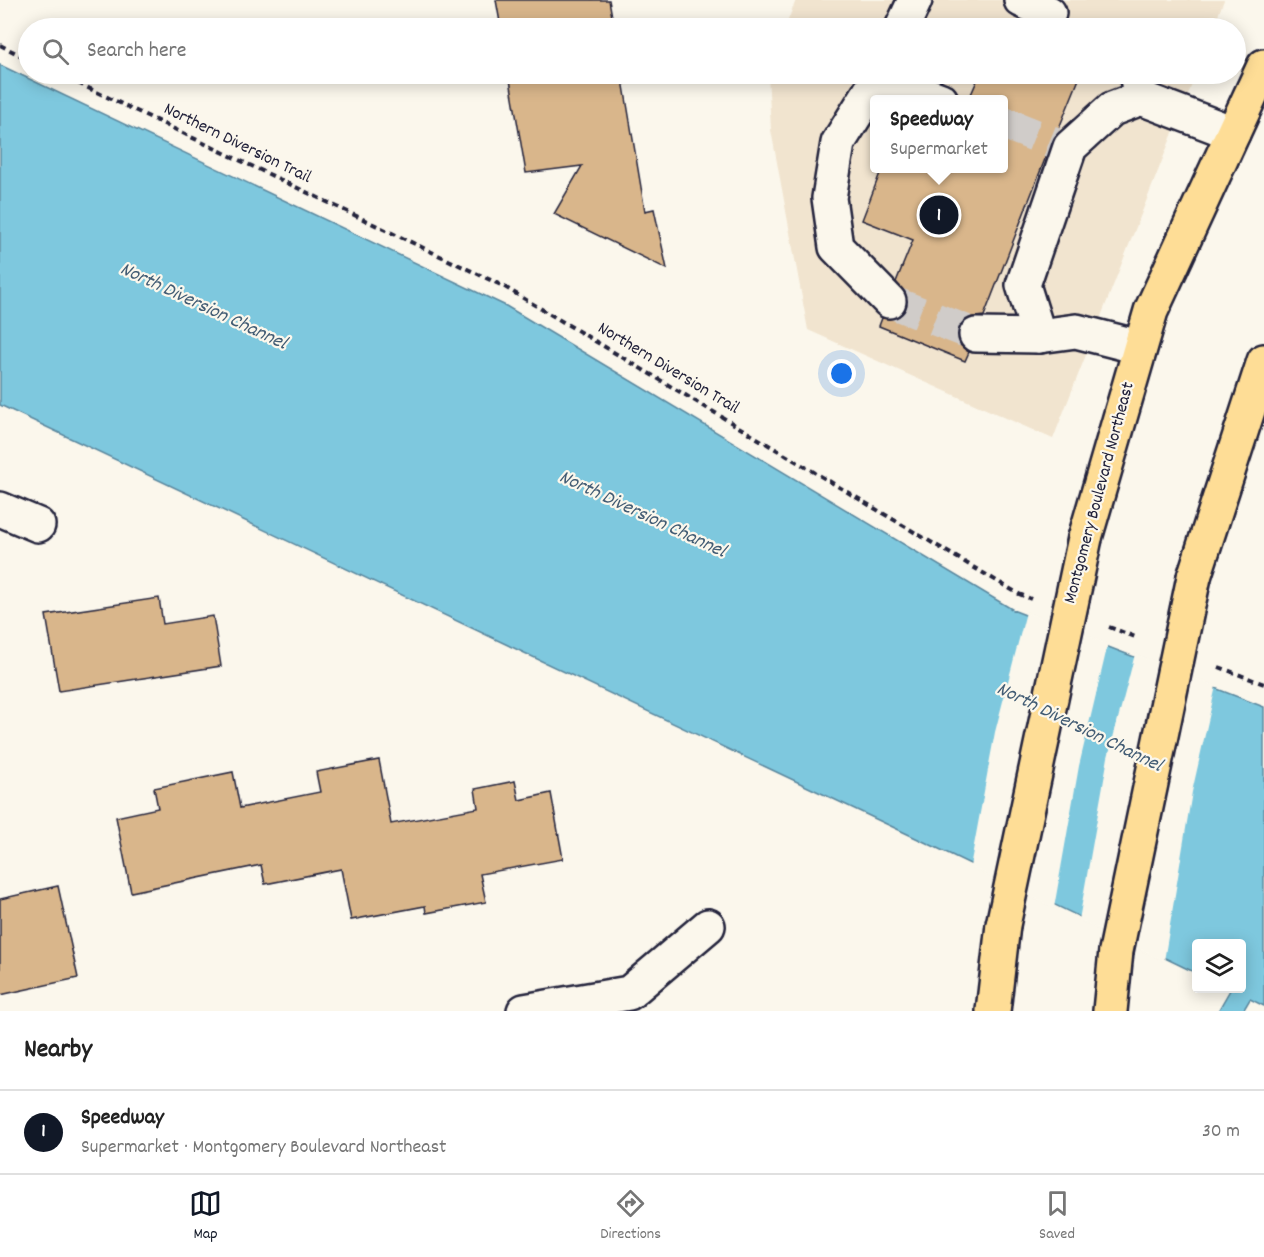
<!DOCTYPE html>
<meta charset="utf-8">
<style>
:root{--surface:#fff;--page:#f2f2f2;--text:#222;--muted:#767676;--line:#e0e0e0;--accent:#111827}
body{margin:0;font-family:Dekko,sans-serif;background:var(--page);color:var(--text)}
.controls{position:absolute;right:18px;bottom:18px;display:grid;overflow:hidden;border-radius:6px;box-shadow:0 3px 15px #0003}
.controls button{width:54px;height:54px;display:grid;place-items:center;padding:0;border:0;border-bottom:2px solid var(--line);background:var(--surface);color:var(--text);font:30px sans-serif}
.you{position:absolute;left:842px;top:374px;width:21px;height:21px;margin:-15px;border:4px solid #fff;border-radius:50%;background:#1a73e8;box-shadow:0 0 0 9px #1a73e833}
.badge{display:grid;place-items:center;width:39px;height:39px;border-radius:50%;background:var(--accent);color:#fff;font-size:20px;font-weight:700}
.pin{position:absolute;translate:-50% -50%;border:3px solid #fff;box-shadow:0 2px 6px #0006}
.popup{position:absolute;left:870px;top:95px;width:138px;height:78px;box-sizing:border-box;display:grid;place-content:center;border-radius:6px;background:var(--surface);filter:drop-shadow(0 2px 4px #0005);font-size:20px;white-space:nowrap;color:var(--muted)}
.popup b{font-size:22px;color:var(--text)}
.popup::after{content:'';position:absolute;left:50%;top:100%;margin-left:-12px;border:12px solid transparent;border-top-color:var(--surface)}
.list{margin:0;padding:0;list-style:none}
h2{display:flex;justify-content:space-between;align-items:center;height:78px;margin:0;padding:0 24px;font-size:26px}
h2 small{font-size:20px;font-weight:400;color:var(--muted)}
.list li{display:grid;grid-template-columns:39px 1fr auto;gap:18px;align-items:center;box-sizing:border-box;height:84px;padding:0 24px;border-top:2px solid var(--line)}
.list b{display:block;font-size:22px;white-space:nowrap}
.list p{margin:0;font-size:20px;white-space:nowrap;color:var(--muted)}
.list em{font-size:20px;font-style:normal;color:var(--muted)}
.icon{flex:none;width:33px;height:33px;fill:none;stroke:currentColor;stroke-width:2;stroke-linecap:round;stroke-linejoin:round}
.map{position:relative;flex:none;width:1264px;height:1011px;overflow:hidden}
.search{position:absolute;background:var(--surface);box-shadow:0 3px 15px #0003;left:18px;right:18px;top:18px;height:66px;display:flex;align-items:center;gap:15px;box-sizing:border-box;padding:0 21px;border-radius:33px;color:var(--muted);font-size:22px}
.sheet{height:162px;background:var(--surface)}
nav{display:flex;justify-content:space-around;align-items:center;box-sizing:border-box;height:84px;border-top:2px solid var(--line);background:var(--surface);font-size:16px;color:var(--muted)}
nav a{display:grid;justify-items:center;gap:3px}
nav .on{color:var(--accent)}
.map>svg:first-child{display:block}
.built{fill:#f1e4cf;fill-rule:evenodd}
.water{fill:#7ec8de;stroke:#59869d;stroke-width:1.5}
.pier{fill:#fbf7ec}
.building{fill:#d9b68b;stroke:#22223b;stroke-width:1.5}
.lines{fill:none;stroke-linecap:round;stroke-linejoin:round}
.minor-tunnel{stroke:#d0ccc9;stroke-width:33;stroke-dasharray:33 16;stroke-linecap:butt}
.minor-casing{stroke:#22223b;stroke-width:38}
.major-casing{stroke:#22223b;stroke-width:38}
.path{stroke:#22223b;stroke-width:4;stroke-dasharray:6 4.5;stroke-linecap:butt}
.minor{stroke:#fbf7ec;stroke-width:33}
.major{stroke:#fedd96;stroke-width:33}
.major-bridge-casing{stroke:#22223b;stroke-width:38;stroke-linecap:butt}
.major-bridge{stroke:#fedd96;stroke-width:33}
.labels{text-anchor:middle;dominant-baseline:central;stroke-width:4.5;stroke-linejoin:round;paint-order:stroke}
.street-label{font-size:18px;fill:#22223b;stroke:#fbf7ec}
.water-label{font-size:20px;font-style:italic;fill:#425c74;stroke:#fbf7ec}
</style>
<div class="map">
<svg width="1264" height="1011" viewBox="0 0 1264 1011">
<rect width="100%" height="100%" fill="#fbf7ec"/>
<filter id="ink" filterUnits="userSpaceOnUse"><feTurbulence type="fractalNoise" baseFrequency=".0167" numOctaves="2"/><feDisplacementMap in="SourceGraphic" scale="12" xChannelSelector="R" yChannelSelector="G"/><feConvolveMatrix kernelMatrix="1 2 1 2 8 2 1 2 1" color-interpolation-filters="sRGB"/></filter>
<g filter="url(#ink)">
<g class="built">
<path d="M 796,0 L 1224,0 L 1213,28 L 785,28 Z"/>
<path d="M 768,74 L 1196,74 L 1053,439 L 808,330 L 771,130 ZM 874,100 L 1004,100 L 1004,168 L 874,168 Z"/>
</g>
<path class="water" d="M 0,65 L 506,306 L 1015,611 L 1264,707 L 1264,1006 L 1250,999 L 1243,1011 L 1218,1011 L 1230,990 L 1228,989 L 1242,988 L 1242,944 L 1196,944 L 1196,973 L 935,847 L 0,405 Z"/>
<g class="pier">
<path d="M 1026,612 L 1108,644 L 1079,766 L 1054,908 L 970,867 L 995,732 Z"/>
<path d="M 1135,654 L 1216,686 L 1192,792 L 1164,961 L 1079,920 L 1108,757 Z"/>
</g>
<g class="building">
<path d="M 496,0 L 609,0 L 614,28 L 501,28 Z"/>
<path d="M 509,74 L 622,74 L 645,211 L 654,209 L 667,269 L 554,214 L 582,166 L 526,173 Z"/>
<path d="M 980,74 L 1081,74 L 1057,133 L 1052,141 L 984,316 L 967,318 L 960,326 L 957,335 L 959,344 L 969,352 L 965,361 L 879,326 L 882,318 L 894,319 L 902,315 L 907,307 L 907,296 L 896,282 L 913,240 L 862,220 L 882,168 L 1004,168 L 1004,99 L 969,99 Z"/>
<path d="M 159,598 L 163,624 L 213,616 L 221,666 L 59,691 L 46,615 Z"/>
<path d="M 379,760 L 391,824 L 478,808 L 475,789 L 515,781 L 519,800 L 551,793 L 563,859 L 480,874 L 486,902 L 426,913 L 425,906 L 351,920 L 341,869 L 265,884 L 261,865 L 131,892 L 116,817 L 158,808 L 154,788 L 233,772 L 240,808 L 320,792 L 316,772 Z"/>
<path d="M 58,886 L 78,978 L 0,995 L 0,899 Z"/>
</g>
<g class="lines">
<g class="minor-tunnel">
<path d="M 1004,123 L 1054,143"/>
<path d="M 889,301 L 976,335"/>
</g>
<defs>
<g id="minor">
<path d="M 1021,0 L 1049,13"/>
<path d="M 902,28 L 915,0"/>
<path d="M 881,74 L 838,143 L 829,198 L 836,247 L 889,301"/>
<path d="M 1136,74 L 1141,98 L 1233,133"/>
<path d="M 880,77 L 941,100"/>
<path d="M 976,335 L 1039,336 L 1076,331 L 1139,347"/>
<path d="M 1039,336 L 1023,285 L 1070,147 L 1112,109 L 1141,98"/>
<path d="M 0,509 L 38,525"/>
<path d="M 524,1011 L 629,993 L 708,926"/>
</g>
<g id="major">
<path d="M 1085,538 L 1151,311 L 1264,66"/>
<path d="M 1194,577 L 1264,361"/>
<path d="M 993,1011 L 1003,925"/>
<path d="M 1110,1011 L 1116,951"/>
</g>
</defs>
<use href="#minor" class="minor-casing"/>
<use href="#major" class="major-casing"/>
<g class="path">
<path d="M 0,45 L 28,59"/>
<path d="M 59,74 L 503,286 L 956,557 L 1019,594 L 1031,599"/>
<path d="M 1109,627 L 1138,638"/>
<path d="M 1219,667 L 1264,684"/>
</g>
<use href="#minor" class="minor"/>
<use href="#major" class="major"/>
<defs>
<g id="major-bridge">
<path d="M 1003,925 L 1085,538"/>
<path d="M 1116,951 L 1194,577"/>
</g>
</defs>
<use href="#major-bridge" class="major-bridge-casing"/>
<use href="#major-bridge" class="major-bridge"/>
</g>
</g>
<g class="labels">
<g class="street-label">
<text transform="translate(237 144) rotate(26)">Northern Diversion Trail</text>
<text transform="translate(668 369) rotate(31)">Northern Diversion Trail</text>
<text transform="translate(1100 493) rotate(-75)">Montgomery Boulevard Northeast</text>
</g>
<g class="water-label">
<text transform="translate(203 307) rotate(25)">North Diversion Channel</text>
<text transform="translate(642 515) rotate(25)">North Diversion Channel</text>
<text transform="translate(1079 728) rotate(26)">North Diversion Channel</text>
</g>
</g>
</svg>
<div class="controls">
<button><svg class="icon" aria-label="layers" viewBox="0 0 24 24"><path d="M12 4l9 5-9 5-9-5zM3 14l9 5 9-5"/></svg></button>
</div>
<div class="you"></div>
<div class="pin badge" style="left:939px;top:215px">1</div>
<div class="popup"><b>Speedway</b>Supermarket</div>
<div class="search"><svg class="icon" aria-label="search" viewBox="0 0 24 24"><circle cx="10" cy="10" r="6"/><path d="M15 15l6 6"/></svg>Search here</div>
</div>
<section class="sheet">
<h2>Nearby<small></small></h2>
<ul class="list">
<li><span class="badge">1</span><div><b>Speedway</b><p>Supermarket · Montgomery Boulevard Northeast</p></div><em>30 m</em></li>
</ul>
</section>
<nav>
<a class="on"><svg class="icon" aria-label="map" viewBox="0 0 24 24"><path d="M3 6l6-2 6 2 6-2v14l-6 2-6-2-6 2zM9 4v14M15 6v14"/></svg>Map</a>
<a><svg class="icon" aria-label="directions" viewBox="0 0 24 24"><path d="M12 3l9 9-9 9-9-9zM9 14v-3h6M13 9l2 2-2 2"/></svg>Directions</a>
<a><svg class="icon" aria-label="saved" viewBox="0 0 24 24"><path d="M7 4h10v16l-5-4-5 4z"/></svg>Saved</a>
</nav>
